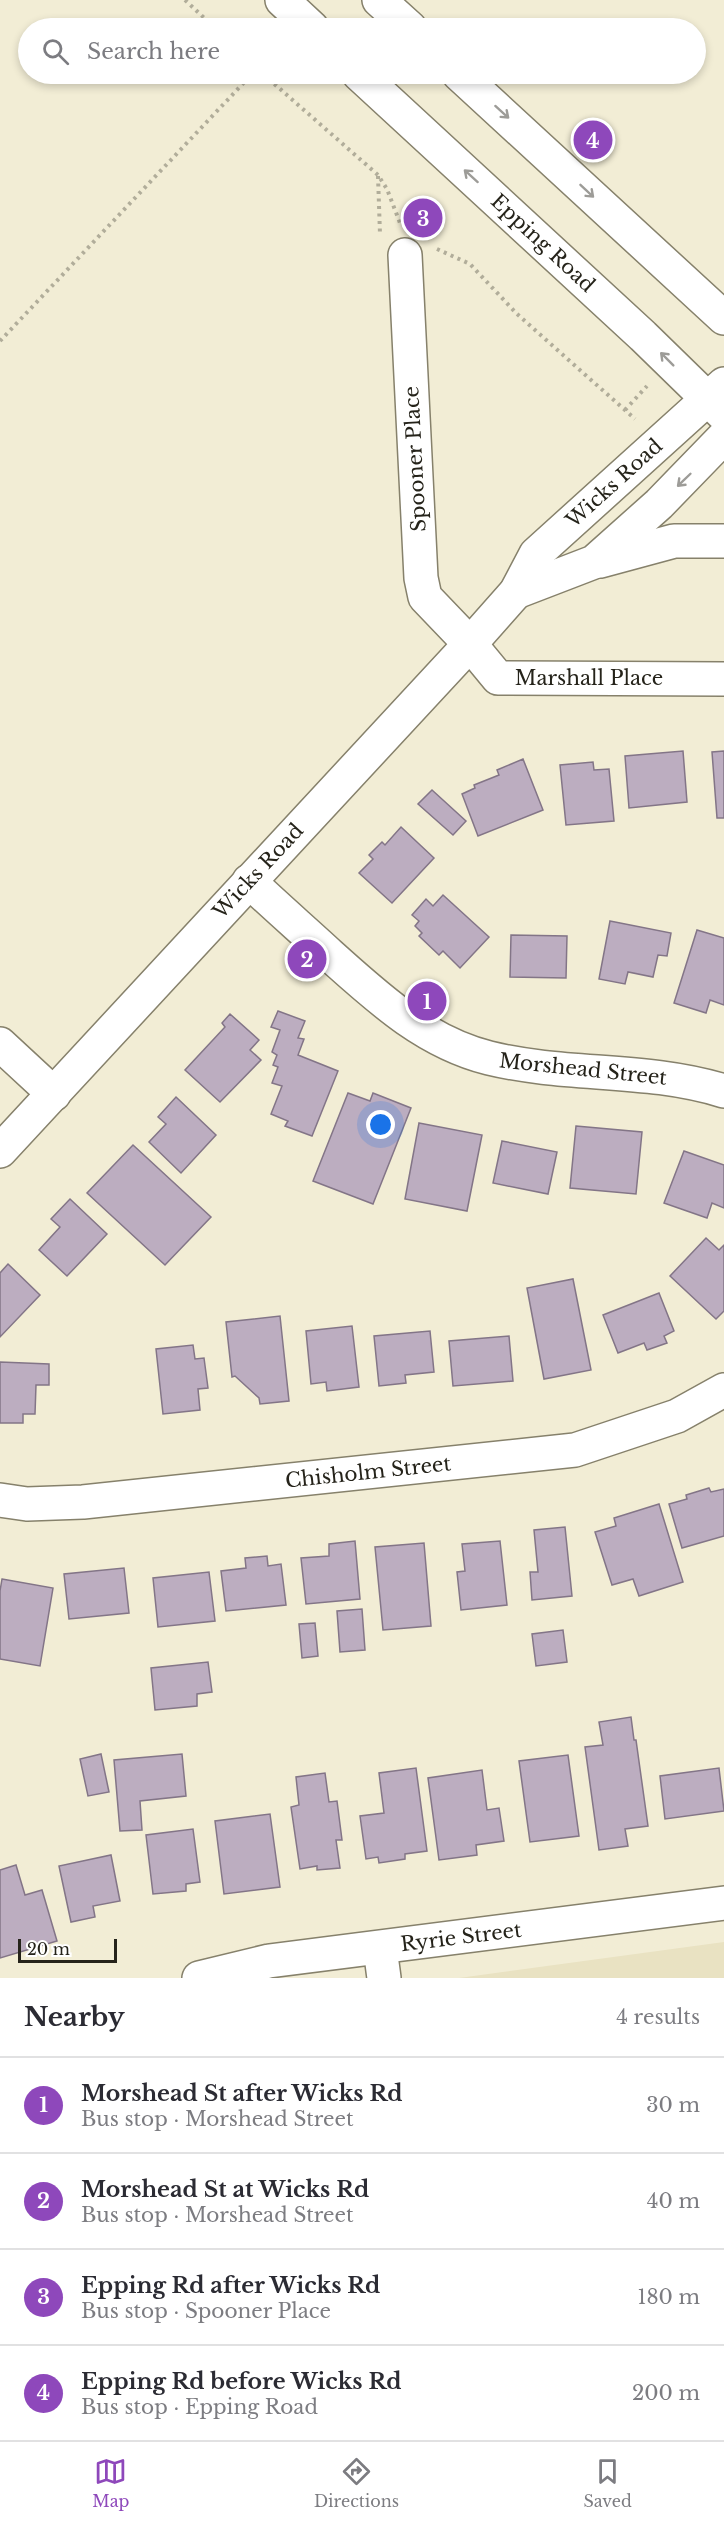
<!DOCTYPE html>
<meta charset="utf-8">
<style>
:root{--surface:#fff;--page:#f2f2f3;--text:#2b2b33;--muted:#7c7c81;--line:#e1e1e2;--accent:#8e48bb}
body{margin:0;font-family:"Libre Baskerville",serif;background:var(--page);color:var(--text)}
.scale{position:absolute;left:18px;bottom:15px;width:99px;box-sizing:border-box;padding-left:6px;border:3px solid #25231a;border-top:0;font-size:16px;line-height:21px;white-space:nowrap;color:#25231a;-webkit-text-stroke:4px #fff;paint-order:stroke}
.you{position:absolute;left:381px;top:1125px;width:21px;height:21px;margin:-15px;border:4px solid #fff;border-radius:50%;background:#1a73e8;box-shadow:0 0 0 9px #1a73e833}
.badge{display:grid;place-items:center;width:39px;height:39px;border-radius:50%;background:var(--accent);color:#fff;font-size:20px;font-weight:700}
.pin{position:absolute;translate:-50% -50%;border:3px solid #fff;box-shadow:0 2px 6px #0006}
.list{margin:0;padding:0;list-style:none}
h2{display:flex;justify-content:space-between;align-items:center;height:78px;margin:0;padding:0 24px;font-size:26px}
h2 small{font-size:20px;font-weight:400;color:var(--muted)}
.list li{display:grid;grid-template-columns:39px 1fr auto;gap:18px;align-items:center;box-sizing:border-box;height:96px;padding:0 24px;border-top:2px solid var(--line)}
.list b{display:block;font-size:22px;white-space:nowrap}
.list p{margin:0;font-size:20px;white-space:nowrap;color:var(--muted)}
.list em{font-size:20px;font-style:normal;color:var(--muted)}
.icon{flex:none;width:33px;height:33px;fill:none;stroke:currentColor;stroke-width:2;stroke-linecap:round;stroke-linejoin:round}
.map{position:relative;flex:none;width:724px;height:1978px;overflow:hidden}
.search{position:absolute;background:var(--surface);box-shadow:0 3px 9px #0003;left:18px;right:18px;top:18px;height:66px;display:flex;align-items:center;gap:15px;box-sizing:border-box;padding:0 21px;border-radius:33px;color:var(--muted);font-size:22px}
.sheet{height:462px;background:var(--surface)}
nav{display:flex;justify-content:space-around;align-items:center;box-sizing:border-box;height:84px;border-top:2px solid var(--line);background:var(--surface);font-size:16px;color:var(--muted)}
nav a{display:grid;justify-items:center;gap:3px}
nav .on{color:var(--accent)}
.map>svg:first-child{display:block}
.built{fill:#e9e2c2}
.building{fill:#bcadc0;stroke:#837587;stroke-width:1.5}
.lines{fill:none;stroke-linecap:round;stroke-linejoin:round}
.minor-casing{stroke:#86816b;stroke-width:36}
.major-casing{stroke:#86816b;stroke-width:36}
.path{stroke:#b1ad9a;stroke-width:4;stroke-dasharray:3 4.5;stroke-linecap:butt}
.minor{stroke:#fff;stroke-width:33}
.major{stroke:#fff;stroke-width:33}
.oneway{stroke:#9d9c98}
.labels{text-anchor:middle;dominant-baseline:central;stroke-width:4.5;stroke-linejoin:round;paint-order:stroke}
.street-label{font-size:20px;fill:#25231a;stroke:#fff}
</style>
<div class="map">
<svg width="724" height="1978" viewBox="0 0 724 1978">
<rect width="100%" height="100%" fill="#f2edd5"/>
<path class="built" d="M 724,1942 L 724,1978 L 459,1978 Z"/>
<g class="building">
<path d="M 418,204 L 435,219 L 427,227 L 411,212 Z"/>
<path d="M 683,751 L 687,802 L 629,808 L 625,756 Z"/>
<path d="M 724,751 L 724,818 L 717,818 L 712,752 Z"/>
<path d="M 523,759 L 543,810 L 478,836 L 462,794 L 475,788 L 474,785 L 499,775 L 497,770 Z"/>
<path d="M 593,762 L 594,770 L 609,769 L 614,821 L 566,825 L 560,765 Z"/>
<path d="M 432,790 L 466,821 L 453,835 L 418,804 Z"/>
<path d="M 401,827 L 434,858 L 392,903 L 359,873 L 373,859 L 369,855 L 382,842 L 385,845 Z"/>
<path d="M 443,895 L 489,937 L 460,968 L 443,951 L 439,955 L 419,936 L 422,933 L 415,926 L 419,921 L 412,915 L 426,899 L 433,906 Z"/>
<path d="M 610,921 L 671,933 L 667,956 L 658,955 L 653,977 L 628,972 L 625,984 L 599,979 Z"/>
<path d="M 697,930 L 724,938 L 724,1005 L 710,1000 L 706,1013 L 674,1003 Z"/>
<path d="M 511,935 L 567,936 L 566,978 L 510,977 Z"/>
<path d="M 278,1011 L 305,1021 L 298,1038 L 304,1039 L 298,1055 L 338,1071 L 312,1136 L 285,1126 L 288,1121 L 271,1114 L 282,1086 L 272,1083 L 278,1067 L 273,1065 L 277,1055 L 272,1052 L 280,1030 L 271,1027 Z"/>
<path d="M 230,1014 L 259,1040 L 250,1050 L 261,1060 L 220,1102 L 185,1070 L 225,1027 L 222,1023 Z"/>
<path d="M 348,1093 L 370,1101 L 373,1093 L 411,1108 L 373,1204 L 313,1181 Z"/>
<path d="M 176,1097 L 216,1135 L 181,1173 L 149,1142 L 166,1124 L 158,1117 Z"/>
<path d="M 419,1123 L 482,1135 L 467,1211 L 405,1199 Z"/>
<path d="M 576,1126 L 642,1132 L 636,1194 L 570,1188 Z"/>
<path d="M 502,1141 L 557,1152 L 548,1194 L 493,1183 Z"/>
<path d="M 133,1145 L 211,1217 L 165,1265 L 87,1193 Z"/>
<path d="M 684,1151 L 724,1165 L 724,1208 L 712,1203 L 707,1218 L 664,1203 Z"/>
<path d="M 70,1199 L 107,1234 L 67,1276 L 39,1250 L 60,1227 L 51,1219 Z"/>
<path d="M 706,1238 L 719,1250 L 724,1245 L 724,1311 L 716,1319 L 670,1276 Z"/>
<path d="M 8,1264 L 40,1295 L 0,1337 L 0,1273 Z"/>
<path d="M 573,1279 L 591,1370 L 544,1379 L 527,1288 Z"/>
<path d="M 659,1293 L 674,1331 L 664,1336 L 667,1343 L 647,1350 L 644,1343 L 618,1353 L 603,1315 Z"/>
<path d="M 280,1316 L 289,1401 L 260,1404 L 259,1398 L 235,1376 L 232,1377 L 226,1322 Z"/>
<path d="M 352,1326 L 359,1387 L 327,1391 L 326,1382 L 311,1384 L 306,1331 Z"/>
<path d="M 430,1331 L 434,1372 L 405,1375 L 406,1383 L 379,1386 L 374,1336 Z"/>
<path d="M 509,1336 L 513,1381 L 453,1386 L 449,1341 Z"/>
<path d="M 193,1345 L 195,1359 L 204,1358 L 208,1388 L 198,1389 L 200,1410 L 163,1414 L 156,1349 Z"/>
<path d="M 0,1362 L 49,1364 L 49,1385 L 36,1385 L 35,1414 L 23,1414 L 23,1423 L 0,1423 Z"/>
<path d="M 709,1488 L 711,1492 L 724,1489 L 724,1536 L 682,1548 L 669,1504 L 687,1499 L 686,1495 Z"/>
<path d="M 659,1504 L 683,1582 L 639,1596 L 633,1579 L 612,1585 L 595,1532 L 616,1526 L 614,1518 Z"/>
<path d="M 565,1527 L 572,1596 L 532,1600 L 530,1572 L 538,1572 L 534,1530 Z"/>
<path d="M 355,1541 L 360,1599 L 306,1604 L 301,1558 L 329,1556 L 329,1544 Z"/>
<path d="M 500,1541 L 507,1605 L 461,1610 L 457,1572 L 465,1571 L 462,1544 Z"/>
<path d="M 424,1543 L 431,1626 L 383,1630 L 375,1547 Z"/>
<path d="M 267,1556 L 268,1566 L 281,1564 L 286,1605 L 226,1611 L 221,1571 L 246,1568 L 245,1558 Z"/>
<path d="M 124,1568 L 129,1613 L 69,1619 L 64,1574 Z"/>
<path d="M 209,1572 L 215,1621 L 158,1627 L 153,1578 Z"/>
<path d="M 2,1579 L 53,1588 L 40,1666 L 0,1659 L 0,1591 Z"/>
<path d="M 362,1609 L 365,1650 L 340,1652 L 337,1611 Z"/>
<path d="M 315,1623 L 318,1656 L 302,1658 L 299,1624 Z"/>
<path d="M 563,1630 L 567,1662 L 536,1666 L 532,1634 Z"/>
<path d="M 208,1662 L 212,1692 L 197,1694 L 197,1706 L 155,1710 L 151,1668 Z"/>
<path d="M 631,1717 L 634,1740 L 636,1740 L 648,1826 L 625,1829 L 628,1846 L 599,1850 L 585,1747 L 603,1745 L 599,1722 Z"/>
<path d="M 101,1754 L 109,1792 L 88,1796 L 80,1759 Z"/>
<path d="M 182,1754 L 186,1796 L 140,1801 L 142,1830 L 120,1831 L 114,1760 Z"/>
<path d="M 568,1755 L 579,1836 L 530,1842 L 519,1761 Z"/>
<path d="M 416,1768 L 427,1851 L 405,1854 L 405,1859 L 379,1863 L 378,1857 L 366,1859 L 360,1816 L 384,1813 L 379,1773 Z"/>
<path d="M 719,1768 L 724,1811 L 665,1819 L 660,1776 Z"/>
<path d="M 482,1770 L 487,1810 L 499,1808 L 504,1841 L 476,1845 L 477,1855 L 439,1860 L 428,1778 Z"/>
<path d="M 325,1773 L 329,1802 L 337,1801 L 342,1840 L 336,1840 L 340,1868 L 317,1870 L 317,1866 L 300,1869 L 291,1807 L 299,1805 L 296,1777 Z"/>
<path d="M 270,1814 L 280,1887 L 224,1894 L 215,1821 Z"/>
<path d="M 193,1829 L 200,1882 L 186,1884 L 186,1891 L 153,1894 L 146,1835 Z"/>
<path d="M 111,1855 L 120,1901 L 93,1906 L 95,1917 L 71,1922 L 59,1866 Z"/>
<path d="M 16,1865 L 25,1895 L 42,1890 L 57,1941 L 0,1958 L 0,1870 Z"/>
</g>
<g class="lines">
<defs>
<g id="minor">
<path d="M 405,255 L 421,578 L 425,597 L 470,644 L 498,678 L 724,679"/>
<path d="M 249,881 C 275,906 303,930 330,955 C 378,998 425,1042 489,1058 C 567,1077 647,1067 724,1091"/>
<path d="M 0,1044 L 54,1094"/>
<path d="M 0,1500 L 27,1504 L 83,1502 L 575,1450 L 677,1416 L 724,1390"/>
<path d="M 380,1948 L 384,1978"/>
<path d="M 199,1978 L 269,1961 L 724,1903"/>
</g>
<g id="major">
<path d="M 282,0 L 312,28"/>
<path d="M 379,0 L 410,28"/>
<path d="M 359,74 L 643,336 L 723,414"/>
<path d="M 459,74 L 724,318"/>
<path d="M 600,561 L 674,541 L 724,541"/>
<path d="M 516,592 L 594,562 L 659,504 L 724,437"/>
<path d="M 0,1151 L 470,644 L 516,592 L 536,554 L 724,384"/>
</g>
</defs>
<use href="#minor" class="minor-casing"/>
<use href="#major" class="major-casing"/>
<g class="path">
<path d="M 185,0 L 215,28"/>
<path d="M 263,74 L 378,175 L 387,189 L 400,223"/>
<path d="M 378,176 L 380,234"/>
<path d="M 437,249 L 470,264 L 517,314 L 635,419"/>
<path d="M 0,341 L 252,74"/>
<path d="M 625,410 L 647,386"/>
</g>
<use href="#minor" class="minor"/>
<use href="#major" class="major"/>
</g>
<defs><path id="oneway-shaft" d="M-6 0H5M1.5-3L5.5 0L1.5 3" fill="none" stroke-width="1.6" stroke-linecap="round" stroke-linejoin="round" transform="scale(1.5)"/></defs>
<g class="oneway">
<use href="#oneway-shaft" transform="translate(502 112) rotate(42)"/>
<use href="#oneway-shaft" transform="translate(471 176) rotate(-138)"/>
<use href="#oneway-shaft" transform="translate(587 191) rotate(43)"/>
<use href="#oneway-shaft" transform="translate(667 359) rotate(-135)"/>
<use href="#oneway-shaft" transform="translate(684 480) rotate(136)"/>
</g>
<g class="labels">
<g class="street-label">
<text transform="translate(543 243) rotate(43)">Epping Road</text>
<text transform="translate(415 459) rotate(-93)">Spooner Place</text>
<text transform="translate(614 483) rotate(-42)">Wicks Road</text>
<text x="589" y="678">Marshall Place</text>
<text transform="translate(258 871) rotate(-47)">Wicks Road</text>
<text transform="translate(583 1069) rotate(6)">Morshead Street</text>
<text transform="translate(368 1472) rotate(-6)">Chisholm Street</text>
<text transform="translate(461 1937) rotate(-7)">Ryrie Street</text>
</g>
</g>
</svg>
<div class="scale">20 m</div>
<div class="you"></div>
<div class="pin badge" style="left:427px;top:1001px">1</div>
<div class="pin badge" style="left:307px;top:959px">2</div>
<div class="pin badge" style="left:423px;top:218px">3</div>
<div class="pin badge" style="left:593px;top:140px">4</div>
<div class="search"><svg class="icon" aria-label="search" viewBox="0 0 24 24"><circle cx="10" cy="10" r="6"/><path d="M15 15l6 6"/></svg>Search here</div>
</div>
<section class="sheet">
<h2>Nearby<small>4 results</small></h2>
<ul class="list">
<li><span class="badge">1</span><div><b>Morshead St after Wicks Rd</b><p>Bus stop · Morshead Street</p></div><em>30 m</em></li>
<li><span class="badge">2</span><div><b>Morshead St at Wicks Rd</b><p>Bus stop · Morshead Street</p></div><em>40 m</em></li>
<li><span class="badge">3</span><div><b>Epping Rd after Wicks Rd</b><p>Bus stop · Spooner Place</p></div><em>180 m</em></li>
<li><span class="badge">4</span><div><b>Epping Rd before Wicks Rd</b><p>Bus stop · Epping Road</p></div><em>200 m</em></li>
</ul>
</section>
<nav>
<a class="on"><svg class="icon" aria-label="map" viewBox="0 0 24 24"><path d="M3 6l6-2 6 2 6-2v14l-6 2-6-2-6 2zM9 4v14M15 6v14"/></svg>Map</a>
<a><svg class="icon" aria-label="directions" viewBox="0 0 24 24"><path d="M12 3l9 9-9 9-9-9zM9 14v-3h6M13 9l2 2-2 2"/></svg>Directions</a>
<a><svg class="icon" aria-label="saved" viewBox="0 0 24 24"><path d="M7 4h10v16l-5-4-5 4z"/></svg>Saved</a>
</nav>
